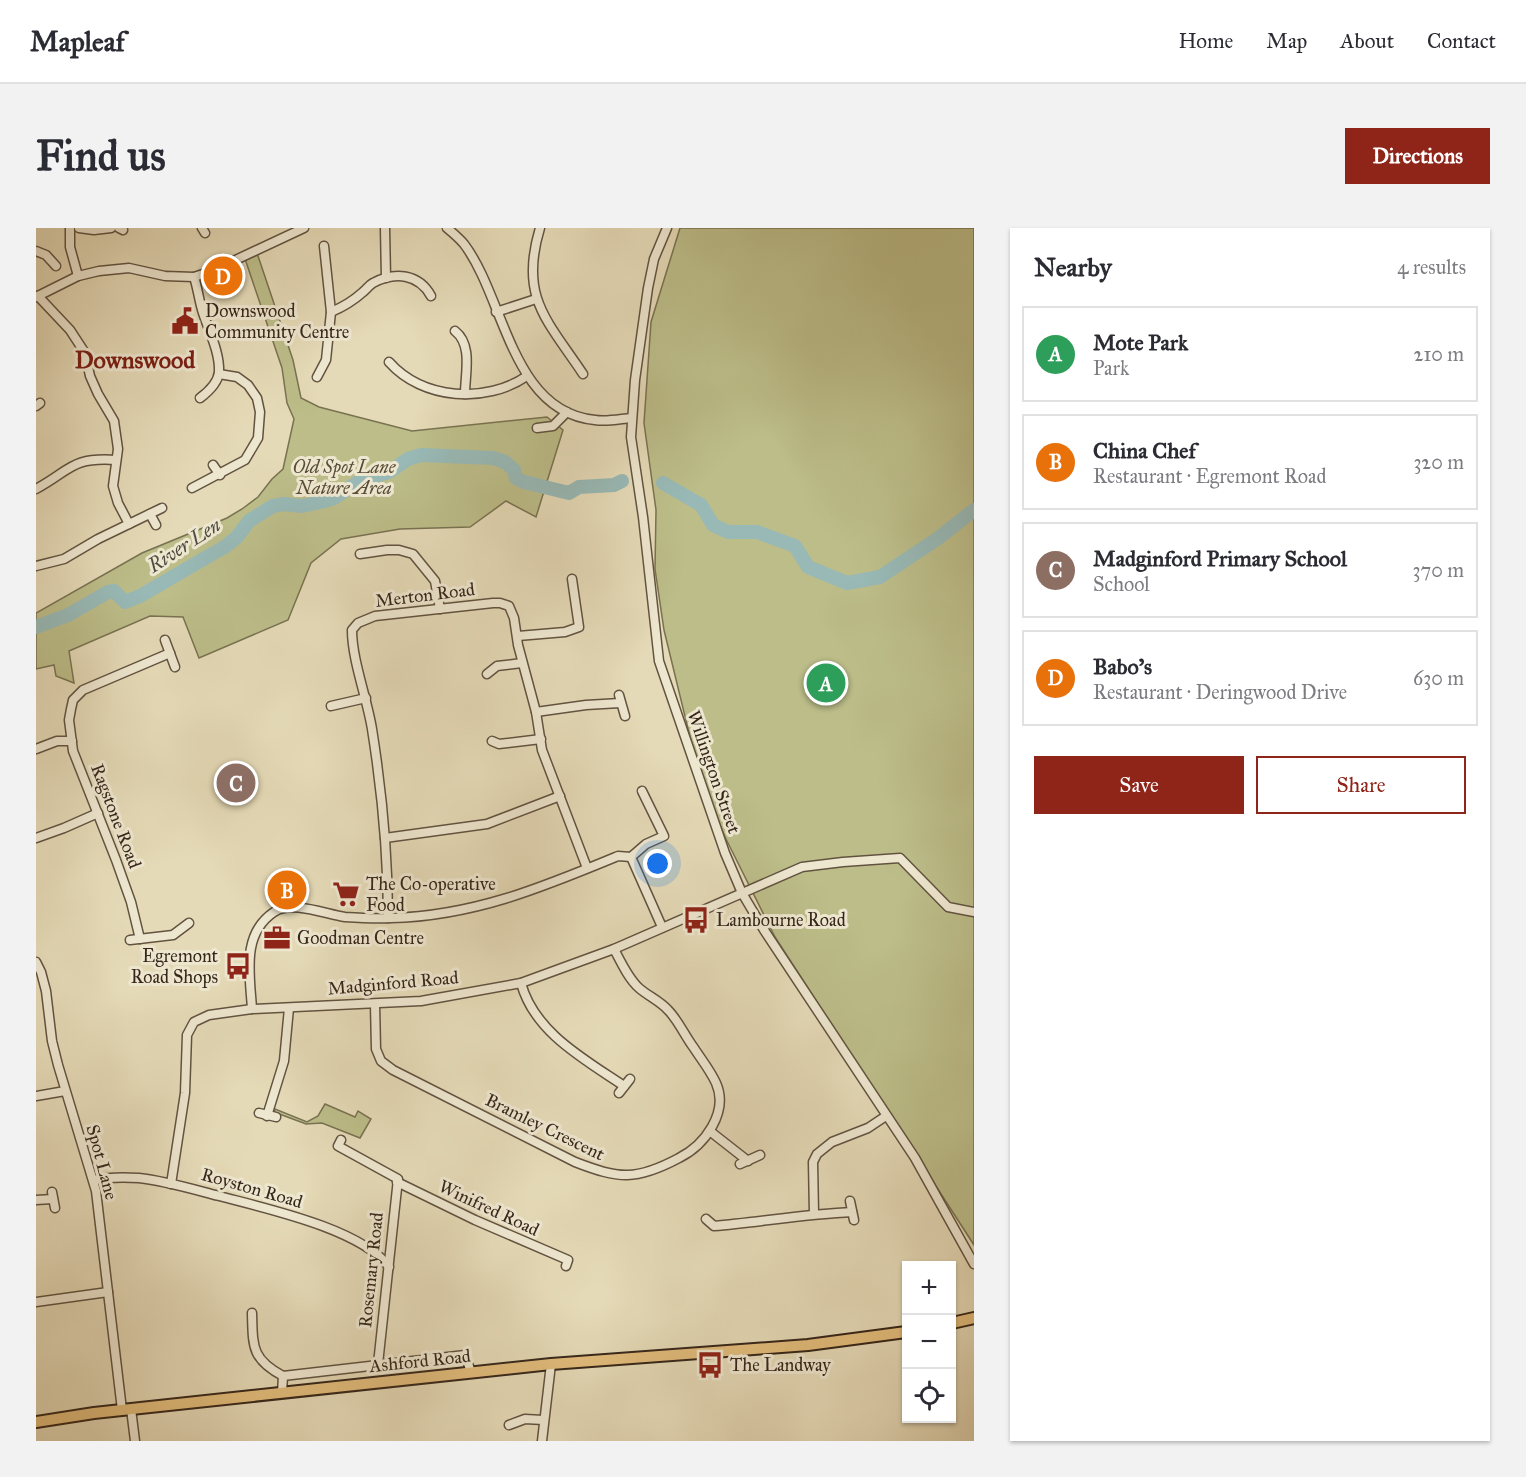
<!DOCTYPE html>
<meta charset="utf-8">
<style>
:root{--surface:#fff;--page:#f2f2f3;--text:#2b2b33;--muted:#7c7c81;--line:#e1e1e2;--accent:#8f2418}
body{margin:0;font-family:"IM FELL Great Primer",serif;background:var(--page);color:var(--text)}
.controls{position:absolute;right:18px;bottom:18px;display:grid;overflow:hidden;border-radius:0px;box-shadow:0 2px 4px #0004}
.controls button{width:54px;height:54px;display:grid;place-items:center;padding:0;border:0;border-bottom:2px solid var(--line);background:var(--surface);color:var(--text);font:30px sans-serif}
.you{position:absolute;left:622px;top:636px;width:21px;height:21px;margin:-15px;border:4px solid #fff;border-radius:50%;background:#1a73e8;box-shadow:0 0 0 9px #1a73e833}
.badge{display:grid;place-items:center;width:39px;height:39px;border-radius:50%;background:var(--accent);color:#fff;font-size:20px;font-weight:700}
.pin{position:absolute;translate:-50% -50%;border:3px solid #fff;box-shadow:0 2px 6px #0006}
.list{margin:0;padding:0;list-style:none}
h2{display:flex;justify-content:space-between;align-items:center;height:78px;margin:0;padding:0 24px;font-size:26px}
h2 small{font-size:20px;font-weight:400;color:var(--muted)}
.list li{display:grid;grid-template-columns:39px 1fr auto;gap:18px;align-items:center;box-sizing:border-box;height:96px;margin:0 12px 12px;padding:0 12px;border:2px solid var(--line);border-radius:0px}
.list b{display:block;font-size:22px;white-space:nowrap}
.list p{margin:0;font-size:20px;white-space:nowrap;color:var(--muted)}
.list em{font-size:20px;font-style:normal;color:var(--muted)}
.actions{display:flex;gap:12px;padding:18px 24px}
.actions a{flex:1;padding:14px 0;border:2px solid var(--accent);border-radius:0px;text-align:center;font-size:21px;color:var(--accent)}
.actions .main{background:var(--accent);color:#fff}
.icon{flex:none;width:33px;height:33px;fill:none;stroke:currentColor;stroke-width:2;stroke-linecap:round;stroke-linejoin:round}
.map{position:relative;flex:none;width:938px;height:1213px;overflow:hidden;border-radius:0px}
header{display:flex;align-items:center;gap:36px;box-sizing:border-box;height:84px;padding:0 30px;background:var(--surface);border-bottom:2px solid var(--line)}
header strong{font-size:28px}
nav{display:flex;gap:33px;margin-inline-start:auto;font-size:21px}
.intro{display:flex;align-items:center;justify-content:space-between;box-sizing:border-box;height:144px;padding:0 36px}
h1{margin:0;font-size:42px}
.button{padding:15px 27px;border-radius:0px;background:var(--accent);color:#fff;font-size:21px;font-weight:700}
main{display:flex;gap:36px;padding:0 36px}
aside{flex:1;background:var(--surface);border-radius:0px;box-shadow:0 2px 4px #0004}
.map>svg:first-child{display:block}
.green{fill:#bcbd89;stroke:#797252;stroke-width:1.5}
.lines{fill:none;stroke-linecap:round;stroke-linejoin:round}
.river{stroke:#98b9b6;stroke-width:14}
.minor-casing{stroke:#625341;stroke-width:11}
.major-casing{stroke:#36261a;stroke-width:14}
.minor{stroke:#eee7d0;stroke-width:8}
.major{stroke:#e2bd7c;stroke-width:10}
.labels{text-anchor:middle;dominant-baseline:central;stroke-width:6;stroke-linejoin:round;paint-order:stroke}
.poi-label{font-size:18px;fill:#36261a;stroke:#eee7d0;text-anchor:start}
.park-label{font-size:18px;font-style:italic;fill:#584c36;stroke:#eee7d0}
.street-label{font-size:18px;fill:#36261a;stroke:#eee7d0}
.water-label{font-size:20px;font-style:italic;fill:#4e4b41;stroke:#eee7d0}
.district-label{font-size:24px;font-weight:bold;fill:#7a1f14;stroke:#eee7d0}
</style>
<header>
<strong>Mapleaf</strong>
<nav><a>Home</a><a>Map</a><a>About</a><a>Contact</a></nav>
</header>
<div class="intro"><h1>Find us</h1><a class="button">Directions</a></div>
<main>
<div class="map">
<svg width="938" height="1213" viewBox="0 0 938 1213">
<rect width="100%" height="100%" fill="#e5dab7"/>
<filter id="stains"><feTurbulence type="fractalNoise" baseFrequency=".00333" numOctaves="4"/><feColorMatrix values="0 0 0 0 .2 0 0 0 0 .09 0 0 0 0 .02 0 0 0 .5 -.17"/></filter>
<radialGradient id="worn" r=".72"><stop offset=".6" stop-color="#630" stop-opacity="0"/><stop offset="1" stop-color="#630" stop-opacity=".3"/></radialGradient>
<g class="green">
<path d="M 644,0 L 938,0 L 938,1017 L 739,709 L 689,609 L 675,575 L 654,509 L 628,402 L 619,341 L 620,282 L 608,195 L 615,94 Z"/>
<path d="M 220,22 L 257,132 L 265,170 L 283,179 L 376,203 L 511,189 L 527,202 L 500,289 L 470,273 L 434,299 L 364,301 L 305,311 L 275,335 L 252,392 L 163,430 L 147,389 L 114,388 L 33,423 L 38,455 L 20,448 L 18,437 L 0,441 L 0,385 L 106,325 L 191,290 L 206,281 L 222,269 L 236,251 L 247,241 L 258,191 L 251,175 L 246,140 L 208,28 Z"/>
<path d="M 289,876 L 319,889 L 322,883 L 335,891 L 324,910 L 286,895 L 270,896 L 238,884 L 239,881 L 271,894 L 282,888 Z"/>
</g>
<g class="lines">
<g class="river">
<path d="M 627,255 L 665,277 L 677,297 L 692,304 L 721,304 L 759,318 L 772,339 L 811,355 L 844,349 L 901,311 L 938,282"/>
<path d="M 0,399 L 32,387 L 72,364 L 78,363 L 89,374 L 104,368 L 190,318 L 201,309 L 213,293 L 237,278 L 248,276 L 266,278 L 289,273 L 298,270 L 325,252 L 353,244 L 372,231 L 385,227 L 457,230 L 469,234 L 478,242 L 480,250 L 488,254 L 533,265 L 543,259 L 578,257 L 586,253"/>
</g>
<defs>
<g id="minor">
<path d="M 34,0 L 34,19 L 42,48"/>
<path d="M 43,0 L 58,2 L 75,0"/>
<path d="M 83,0 L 87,2"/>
<path d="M 166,0 L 169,5"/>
<path d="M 349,0 L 350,50"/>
<path d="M 411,0 C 417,5 423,10 428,16 C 469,70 475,184 559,192 C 570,194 584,191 595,190"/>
<path d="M 504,0 C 483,69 511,92 547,146"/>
<path d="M 631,0 L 618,31 L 612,60 L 599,152 L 595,209 L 607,289 L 623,433 L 689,625 L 706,665 L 728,702 L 879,930 L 938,1036"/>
<path d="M 0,23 L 10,27 L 20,38"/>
<path d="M 158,49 C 162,61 163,73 167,85 C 173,103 184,125 183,144 C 182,154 172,164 164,170"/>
<path d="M 2,68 L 34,102 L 49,125 L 54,148 L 62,166 L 78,193 L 82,221 L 77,258 L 82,275 L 93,296"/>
<path d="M 0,69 L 42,48 L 63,43 L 93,40 L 129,48 L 158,49 L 176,43 L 268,0"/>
<path d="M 295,84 C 307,79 317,73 327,64 C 331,61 333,57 337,55 C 359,43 383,46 395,68"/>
<path d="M 460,84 L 500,71"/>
<path d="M 419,103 C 437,117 429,146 429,166"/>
<path d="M 353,134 C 387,172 450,176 491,148"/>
<path d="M 281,149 L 290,132 L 295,84 L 288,18"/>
<path d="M 0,178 L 4,175"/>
<path d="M 501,200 L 517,198 L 531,184"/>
<path d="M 177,237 L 184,247"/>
<path d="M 156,260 L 209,232 L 222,210 L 224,184 L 221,170 L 212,157 L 201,149 L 183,146"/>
<path d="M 0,261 C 35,242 35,229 80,232"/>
<path d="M 114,286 L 120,297"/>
<path d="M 324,326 L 351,322 L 363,322 L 377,326 L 399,353 L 404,381"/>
<path d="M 0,338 L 28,331 L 62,311 L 126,280"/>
<path d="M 482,408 L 529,404 L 543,399 L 536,351"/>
<path d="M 129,412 L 139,439"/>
<path d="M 451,446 L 461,438 L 486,435"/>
<path d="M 583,467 L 589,488"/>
<path d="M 295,478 L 330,470"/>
<path d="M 500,484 L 550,477 L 584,475"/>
<path d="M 456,513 L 463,516 L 505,511"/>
<path d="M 0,521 L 21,513 L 36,513"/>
<path d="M 0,610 L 28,600 L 62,585"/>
<path d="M 349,610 L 451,596 L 524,568"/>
<path d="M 595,629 L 610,616 L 628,608 L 606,563"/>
<path d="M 595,629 L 626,699"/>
<path d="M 352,690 C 352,627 346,564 336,501 C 331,470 316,432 316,402 L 322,395 L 339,388 L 457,375 L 464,375 L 473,378 L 478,390 L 482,417 L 500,484 L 506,522 L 551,640"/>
<path d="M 104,711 L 95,674 L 80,632 L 37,523 L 33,492 L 35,481 L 37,472 L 47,462 L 134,425"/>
<path d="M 94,712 L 137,707 L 153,695"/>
<path d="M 0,734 L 5,744 L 10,763 L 16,813 L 22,837 L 60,963 L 86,1182"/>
<path d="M 485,755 C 498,804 548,831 588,858"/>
<path d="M 339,776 L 340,821 L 345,833 L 357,842 L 539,934 C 583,951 600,953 643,930 C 669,917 693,884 680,855 C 674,842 665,831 658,820 C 649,808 642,792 632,782 C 624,773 612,768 603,760 C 592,750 585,734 578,721"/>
<path d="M 216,781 C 214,747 205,706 238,684 C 255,672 289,686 309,689 C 324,690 340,691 355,690 C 438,688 507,659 582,628 L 595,629"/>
<path d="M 583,865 L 594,851"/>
<path d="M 0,868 L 29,863"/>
<path d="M 223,885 L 240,889"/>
<path d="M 231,888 L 248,833 L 253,780"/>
<path d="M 675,904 L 712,933"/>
<path d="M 305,912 L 302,918 L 362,951 L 342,1136"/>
<path d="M 704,936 L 724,927"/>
<path d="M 58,952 C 73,949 87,949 103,950 C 130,953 156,961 183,968 C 228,980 326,1001 353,1039"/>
<path d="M 361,954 L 439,992 L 532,1032 L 530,1038"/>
<path d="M 135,956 L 149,865 L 151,807 L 158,794 L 173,787 L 216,781 L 385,773 L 485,755 L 578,721 L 766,639 L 807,634 L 864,630 L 912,679 L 938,684"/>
<path d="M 16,964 L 19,980"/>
<path d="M 0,972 L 17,971"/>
<path d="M 814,973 L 818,992"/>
<path d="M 778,986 L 777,934 L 781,926 L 796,914 L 832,900 L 850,888"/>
<path d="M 670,991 L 678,998 C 725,994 770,986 816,984"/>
<path d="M 0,1074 L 72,1064"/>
<path d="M 216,1085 C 217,1118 215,1131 247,1148 L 429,1127 L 435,1144"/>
<path d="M 246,1165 L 247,1148"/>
<path d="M 95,1181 L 99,1213"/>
<path d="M 473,1197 L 489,1191 L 507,1192"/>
<path d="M 506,1213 L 515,1136"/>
</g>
<g id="major">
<path d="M 916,1095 L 938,1090"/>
<path d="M 0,1194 L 58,1185 L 515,1136 L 772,1117 L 870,1104"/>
</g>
</defs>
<use href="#minor" class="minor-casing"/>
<use href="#major" class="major-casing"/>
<use href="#minor" class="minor"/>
<use href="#major" class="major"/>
</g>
<defs>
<symbol id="civic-bare" viewBox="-9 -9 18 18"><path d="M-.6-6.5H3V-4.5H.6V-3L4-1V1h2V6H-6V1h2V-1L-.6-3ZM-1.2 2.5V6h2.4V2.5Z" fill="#8f2418" stroke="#eee7d0" stroke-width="2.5" paint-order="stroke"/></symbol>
<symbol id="supermarket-bare" viewBox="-9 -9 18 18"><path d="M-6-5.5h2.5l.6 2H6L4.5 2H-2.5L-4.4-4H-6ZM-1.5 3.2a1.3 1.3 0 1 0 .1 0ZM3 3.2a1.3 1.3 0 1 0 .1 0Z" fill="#8f2418" stroke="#eee7d0" stroke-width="2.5" paint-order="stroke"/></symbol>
<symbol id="bus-bare" viewBox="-9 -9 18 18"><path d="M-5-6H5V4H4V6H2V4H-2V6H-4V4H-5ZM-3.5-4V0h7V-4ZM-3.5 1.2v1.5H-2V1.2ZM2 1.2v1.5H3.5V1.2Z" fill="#8f2418" stroke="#eee7d0" stroke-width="2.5" paint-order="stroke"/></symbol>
<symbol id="office-bare" viewBox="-9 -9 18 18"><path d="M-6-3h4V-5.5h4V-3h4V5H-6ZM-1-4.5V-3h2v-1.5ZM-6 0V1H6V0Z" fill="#8f2418" stroke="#eee7d0" stroke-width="2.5" paint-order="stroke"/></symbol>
</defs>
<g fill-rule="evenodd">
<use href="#civic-bare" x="130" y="74" width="38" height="38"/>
<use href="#supermarket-bare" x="291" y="647" width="38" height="38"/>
<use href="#bus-bare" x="641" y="673" width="38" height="38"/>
<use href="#office-bare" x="222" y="691" width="38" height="38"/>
<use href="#bus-bare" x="183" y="719" width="38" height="38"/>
<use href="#bus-bare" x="655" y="1118" width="38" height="38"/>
</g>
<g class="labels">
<g class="poi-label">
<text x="169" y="83">Downswood<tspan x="169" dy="21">Community Centre</tspan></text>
<text x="330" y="656">The Co-operative<tspan x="330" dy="21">Food</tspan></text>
<text x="680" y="692">Lambourne Road</text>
<text x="261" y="710">Goodman Centre</text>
<text x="182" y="728" text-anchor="end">Egremont<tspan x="182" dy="21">Road Shops</tspan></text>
<text x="694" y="1137">The Landway</text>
</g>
<g class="park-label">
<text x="308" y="239">Old Spot Lane<tspan x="308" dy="21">Nature Area</tspan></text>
</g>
<g class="street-label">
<text transform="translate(389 367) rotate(-7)">Merton Road</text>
<text transform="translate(678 544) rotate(71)">Willington Street</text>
<text transform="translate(80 588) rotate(69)">Ragstone Road</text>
<text transform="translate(357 755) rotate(-5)">Madginford Road</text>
<text transform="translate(509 899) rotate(26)">Bramley Crescent</text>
<text transform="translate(66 934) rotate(75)">Spot Lane</text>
<text transform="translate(216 960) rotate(16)">Royston Road</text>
<text transform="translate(453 980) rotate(25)">Winifred Road</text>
<text transform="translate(335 1042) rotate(-84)">Rosemary Road</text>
<text transform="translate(384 1133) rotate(-6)">Ashford Road</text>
</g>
<g class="water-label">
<text transform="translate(148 317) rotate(-33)">River Len</text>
</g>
<g class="district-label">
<text x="99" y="132">Downswood</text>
</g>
</g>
<rect width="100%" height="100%" filter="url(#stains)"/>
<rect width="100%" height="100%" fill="url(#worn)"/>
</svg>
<div class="controls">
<button>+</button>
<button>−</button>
<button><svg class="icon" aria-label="locate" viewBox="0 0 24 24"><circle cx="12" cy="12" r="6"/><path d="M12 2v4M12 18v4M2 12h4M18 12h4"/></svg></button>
</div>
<div class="you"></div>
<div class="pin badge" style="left:790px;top:455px;background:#2e9e5b">A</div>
<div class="pin badge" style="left:251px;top:662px;background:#e8710a">B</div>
<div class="pin badge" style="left:200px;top:555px;background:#8d6e63">C</div>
<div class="pin badge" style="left:187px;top:48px;background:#e8710a">D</div>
</div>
<aside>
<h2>Nearby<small>4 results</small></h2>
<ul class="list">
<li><span class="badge" style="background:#2e9e5b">A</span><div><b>Mote Park</b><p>Park</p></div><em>210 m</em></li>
<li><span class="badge" style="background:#e8710a">B</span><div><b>China Chef</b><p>Restaurant · Egremont Road</p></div><em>320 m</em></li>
<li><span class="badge" style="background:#8d6e63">C</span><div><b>Madginford Primary School</b><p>School</p></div><em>370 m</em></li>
<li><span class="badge" style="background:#e8710a">D</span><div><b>Babo's</b><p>Restaurant · Deringwood Drive</p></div><em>630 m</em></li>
</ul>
<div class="actions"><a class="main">Save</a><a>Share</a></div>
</aside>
</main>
